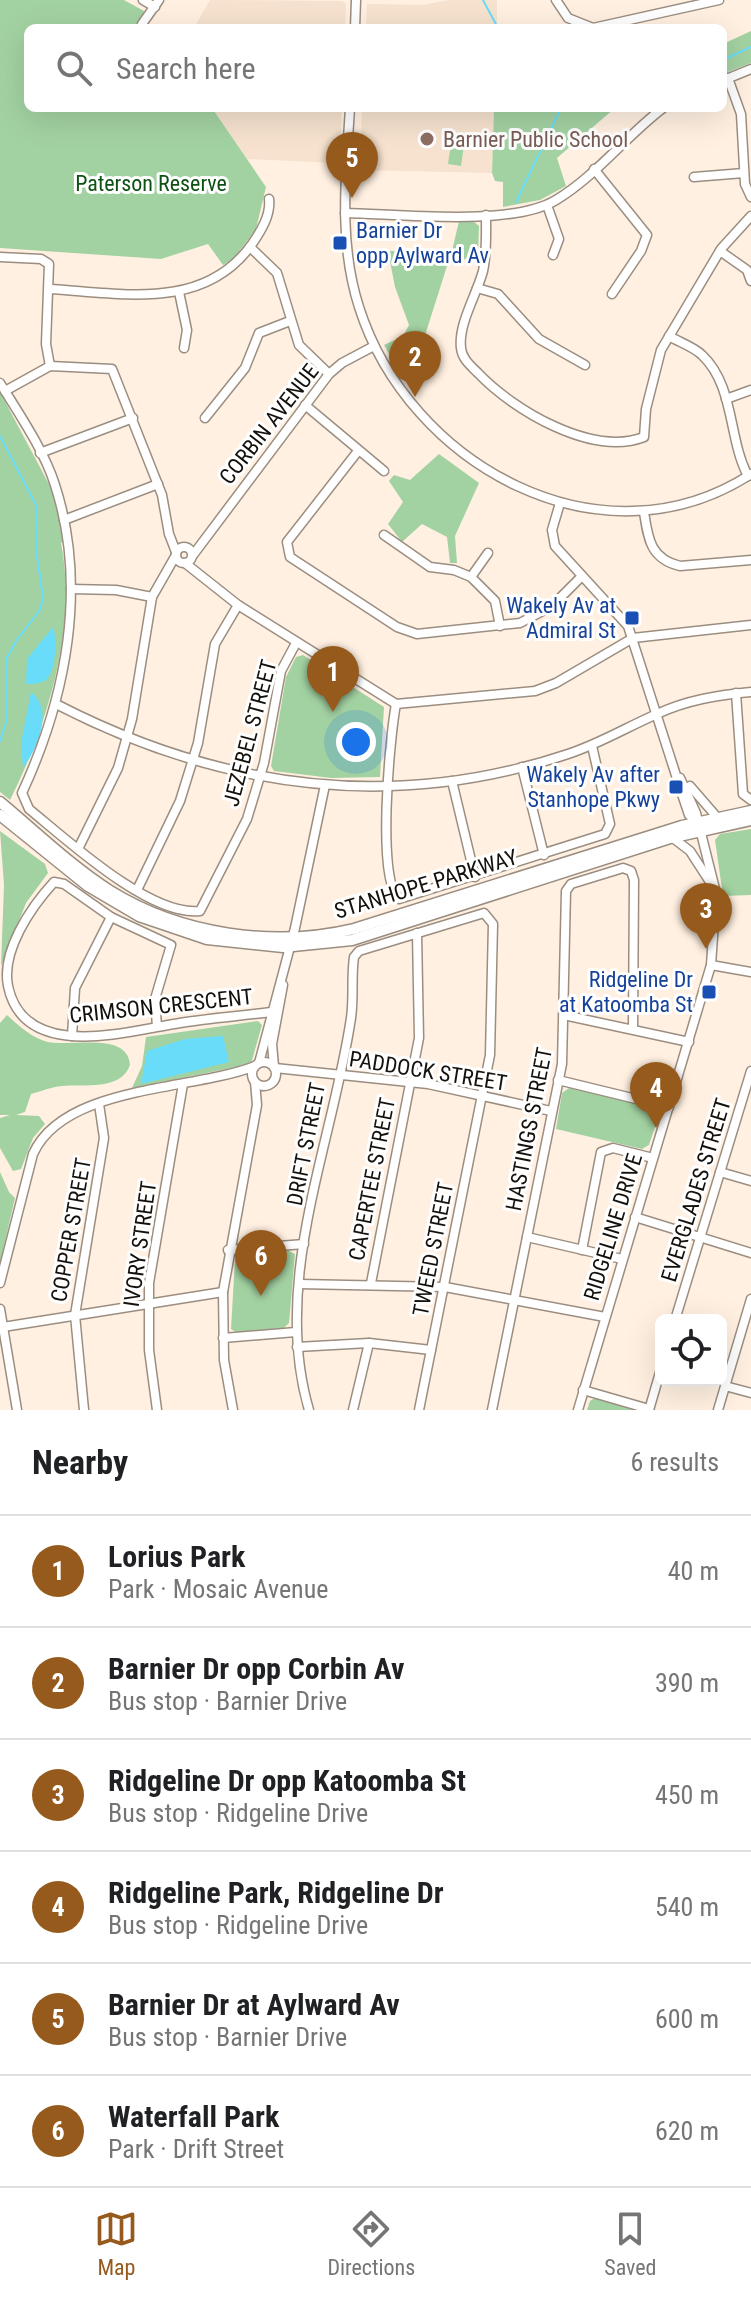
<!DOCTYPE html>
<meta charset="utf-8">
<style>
:root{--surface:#fff;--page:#f2f2f2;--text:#202124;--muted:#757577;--line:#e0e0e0;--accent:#965a1c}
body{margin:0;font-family:"Roboto Condensed",sans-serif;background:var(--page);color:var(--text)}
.controls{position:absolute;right:24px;bottom:24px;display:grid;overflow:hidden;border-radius:12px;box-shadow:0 8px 32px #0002}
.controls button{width:72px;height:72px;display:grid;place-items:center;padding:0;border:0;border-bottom:2px solid var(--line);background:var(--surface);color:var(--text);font:40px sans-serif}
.you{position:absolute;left:356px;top:742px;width:28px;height:28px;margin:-20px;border:6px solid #fff;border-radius:50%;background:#1a73e8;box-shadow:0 0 0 12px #1a73e833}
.badge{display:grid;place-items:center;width:52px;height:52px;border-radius:50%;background:var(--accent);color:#fff;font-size:26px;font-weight:700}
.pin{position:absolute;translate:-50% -66px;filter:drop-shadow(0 2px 4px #0008)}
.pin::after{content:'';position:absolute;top:42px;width:28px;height:24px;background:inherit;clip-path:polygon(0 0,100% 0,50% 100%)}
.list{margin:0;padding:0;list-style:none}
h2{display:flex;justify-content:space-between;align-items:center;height:104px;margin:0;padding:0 32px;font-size:34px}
h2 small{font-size:26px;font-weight:400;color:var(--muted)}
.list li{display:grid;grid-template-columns:52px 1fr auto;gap:24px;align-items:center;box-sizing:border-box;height:112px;padding:0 32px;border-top:2px solid var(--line)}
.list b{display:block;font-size:30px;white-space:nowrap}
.list p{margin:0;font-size:26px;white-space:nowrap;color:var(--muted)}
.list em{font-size:26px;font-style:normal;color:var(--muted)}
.icon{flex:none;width:44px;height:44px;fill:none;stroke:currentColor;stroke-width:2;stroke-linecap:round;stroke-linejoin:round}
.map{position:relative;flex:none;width:751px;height:1410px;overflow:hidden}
.search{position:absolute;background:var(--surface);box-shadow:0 8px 32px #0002;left:24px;right:24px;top:24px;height:88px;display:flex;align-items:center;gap:20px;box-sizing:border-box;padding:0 28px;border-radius:12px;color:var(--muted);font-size:30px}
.sheet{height:776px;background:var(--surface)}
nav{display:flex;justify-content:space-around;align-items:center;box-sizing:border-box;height:112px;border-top:2px solid var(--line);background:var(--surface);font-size:22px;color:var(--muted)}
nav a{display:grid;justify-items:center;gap:4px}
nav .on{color:var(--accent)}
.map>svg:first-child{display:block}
.built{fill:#f6e2ce}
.green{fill:#a3d2a2}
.water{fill:#68dcf9}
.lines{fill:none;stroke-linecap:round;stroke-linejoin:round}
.stream{stroke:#68dcf9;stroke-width:2}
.minor-casing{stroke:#9b8e80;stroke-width:11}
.major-casing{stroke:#9b8e80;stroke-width:13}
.minor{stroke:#fff;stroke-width:8}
.major{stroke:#fff;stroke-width:10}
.education-dot{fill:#8d6e63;stroke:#fff;stroke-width:3}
.transit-dot{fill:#1a4fb4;stroke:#fff;stroke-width:3}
.labels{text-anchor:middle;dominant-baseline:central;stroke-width:6;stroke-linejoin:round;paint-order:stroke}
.education-label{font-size:22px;fill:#785e54;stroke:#fff;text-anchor:start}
.park-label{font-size:22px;fill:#0d5113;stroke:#fff}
.transit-label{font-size:22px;fill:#164399;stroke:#fff;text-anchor:end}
.street-label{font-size:22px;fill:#14100b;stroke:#fff}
</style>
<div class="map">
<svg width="751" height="1410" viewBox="0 0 751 1410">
<rect width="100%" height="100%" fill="#fff0e1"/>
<g class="built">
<path d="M 210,0 L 342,1 L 346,4 L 345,28 L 194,28 Z"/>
<path d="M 449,0 L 497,0 L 497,28 L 366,28 L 367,4 L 422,5 Z"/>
<path d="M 212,108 L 342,108 L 339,163 L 247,159 Z"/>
<path d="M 362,108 L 494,108 L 492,173 L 360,170 Z"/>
</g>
<g class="green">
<path d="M 0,0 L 124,0 L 144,11 L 151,28 L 28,28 L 28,108 L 212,108 L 266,187 L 256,229 L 234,258 L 223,265 L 208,244 L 161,259 L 0,248 Z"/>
<path d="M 751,31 L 751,63 L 723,74 L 723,44 Z"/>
<path d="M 494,108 L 615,108 L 557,158 L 566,186 L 540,200 L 503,207 L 503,182 L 495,181 L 492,173 Z"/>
<path d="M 452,136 L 465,138 L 461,166 L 448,164 Z"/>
<path d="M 459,221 L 473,221 L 479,226 L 478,254 L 447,266 L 421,348 L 394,362 L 384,345 L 403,336 L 409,325 L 395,287 L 388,251 L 452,251 Z"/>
<path d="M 0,392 L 51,488 L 65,541 L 61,543 C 78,627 47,726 10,800 L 0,792 Z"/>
<path d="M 439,454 L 479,483 L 455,536 L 457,563 L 450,563 L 447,537 L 422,524 L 402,542 L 388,524 L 403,502 L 389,481 L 394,475 L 410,480 Z"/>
<path d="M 303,655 L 384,707 L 380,777 L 331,778 L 274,771 L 271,766 L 286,677 L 296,657 Z"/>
<path d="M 751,829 L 751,895 L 723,896 L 715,840 L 720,834 Z"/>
<path d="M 0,831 L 45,864 L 48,873 L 26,903 L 1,966 L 4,885 Z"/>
<path d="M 7,1015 C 19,1026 32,1038 48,1042 C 72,1047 128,1031 130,1065 C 121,1091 84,1084 62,1086 C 51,1087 42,1091 31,1094 L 25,1112 L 16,1115 L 39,1116 L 45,1124 L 33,1138 L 21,1169 L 13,1171 L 0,1148 L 0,1118 L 10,1115 L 0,1115 L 0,1023 Z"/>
<path d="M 258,1021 L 262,1025 L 251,1064 L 132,1088 L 142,1066 L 146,1037 Z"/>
<path d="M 569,1088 L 654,1108 L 659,1115 L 649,1145 L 642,1149 L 556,1129 L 562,1093 Z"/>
<path d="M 0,1172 L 9,1192 L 15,1198 L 0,1263 Z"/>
<path d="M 289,1251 L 295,1254 L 289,1323 L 284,1328 L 236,1332 L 231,1329 L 235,1260 L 241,1255 Z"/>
<path d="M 595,1398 L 637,1410 L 587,1410 L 590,1401 Z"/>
</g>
<g class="water">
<path d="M 53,627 C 57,639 56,671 46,680 C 41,684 32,684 26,684 L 27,659 Z"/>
<path d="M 31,692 C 54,710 38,748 23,768 L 21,743 Z"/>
<path d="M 223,1036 L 229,1062 L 141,1084 L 147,1051 L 185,1039 Z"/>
</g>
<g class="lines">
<g class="stream">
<path d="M 483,0 L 498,28"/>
<path d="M 723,60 L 751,47"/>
<path d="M 516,202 L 561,108"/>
<path d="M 0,436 L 37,507 L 36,549 L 43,598 L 40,610 L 16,641 L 7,658 L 7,719 L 0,741"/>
</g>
<defs>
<g id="minor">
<path d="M 143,0 L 155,7"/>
<path d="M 556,0 L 568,18 L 593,28 L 719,0"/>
<path d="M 142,24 L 159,0"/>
<path d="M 355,28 L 356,0"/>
<path d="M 728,78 L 741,114 L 745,184 L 751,197"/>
<path d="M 724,80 L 751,69"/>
<path d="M 350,108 C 346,174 338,242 359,307 C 409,465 601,571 751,474"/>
<path d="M 594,169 L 647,235 L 641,251 L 612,294"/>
<path d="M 694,177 L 744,173"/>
<path d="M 547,205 L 559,239 L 553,255"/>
<path d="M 345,213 C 399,214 512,227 556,200 C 596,176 626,136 663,108"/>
<path d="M 486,215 C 486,233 487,253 483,271 C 477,294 458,324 461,348 C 462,359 471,366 478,373 C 513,410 592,457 644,437 L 646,409 L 661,350 L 721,249 L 751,216"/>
<path d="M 250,247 L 277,273 L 299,345 L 329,374"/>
<path d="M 720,251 L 747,270 L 751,281"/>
<path d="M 0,257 L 41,259 L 49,264 L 46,344 L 50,366"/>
<path d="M 477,288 L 498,294 L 539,339 L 585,365"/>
<path d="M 49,289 C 120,293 204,312 252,244 C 261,231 271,215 269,199"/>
<path d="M 179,292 L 187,330 L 184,348"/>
<path d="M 669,336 C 679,342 694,347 702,355 C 735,386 728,439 748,476"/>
<path d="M 0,383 C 19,414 44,450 55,485 C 88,587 66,698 22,793 L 29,809 C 66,839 150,917 200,911 L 247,819 L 264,763 L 281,671 L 296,643"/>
<path d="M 5,391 L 50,366 L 112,369 L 162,495 L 169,534 L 176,552"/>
<path d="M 726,399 L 751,390"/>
<path d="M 305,405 L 384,471"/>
<path d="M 205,418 L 245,368 L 259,333 L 290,321"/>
<path d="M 358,451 L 287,542 L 290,557 L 397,627 L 417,634 L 520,623 L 552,606 L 582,576"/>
<path d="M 40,453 L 133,418"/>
<path d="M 560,503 L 552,530 L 555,546 L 628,626 L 682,794 L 689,815 L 696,822"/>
<path d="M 644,512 C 648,538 650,559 680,566 L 751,560"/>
<path d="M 64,520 L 158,484"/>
<path d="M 384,535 L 430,567 L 454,570 L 471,577 L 495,601 L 500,626"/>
<circle cx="184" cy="555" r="8"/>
<path d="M 193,555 L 329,374 L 342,363 L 374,346"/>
<path d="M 185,563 L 238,605 L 396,704 L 535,691 L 556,683 L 633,638 L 751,625"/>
<path d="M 471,577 L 488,553"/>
<path d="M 71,589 L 116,590 L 152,597"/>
<path d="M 736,693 L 743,794 L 751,800"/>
<path d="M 56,704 C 219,788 391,813 568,754 C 599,744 627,727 657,714 C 687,700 718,695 751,692"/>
<path d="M 396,704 C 390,736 376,880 399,899 L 605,834 L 610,824 L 592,746"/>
<path d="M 522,767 L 544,855"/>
<path d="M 452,781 L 475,877"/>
<path d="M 690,786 L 716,816"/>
<path d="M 673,838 L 690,851 L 712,885"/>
<path d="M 78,849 L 118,768 L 132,719 L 152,597 L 176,555"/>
<path d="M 137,890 L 180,801 L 198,743 L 215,644 L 238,605"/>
<path d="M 711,965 L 751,972"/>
<path d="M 564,1015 L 689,1042"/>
<path d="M 157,1027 L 155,999 L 171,945 L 111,917 L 64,884 L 54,882 C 31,907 1,951 8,986 C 24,1063 128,1031 180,1023 C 210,1018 241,1016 271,1012"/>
<path d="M 72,1036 L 75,988 L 111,917"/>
<circle cx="264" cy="1074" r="12"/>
<path d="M 259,1063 L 295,928 L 325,785"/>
<path d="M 274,1066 L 272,1044 L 283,985"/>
<path d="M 275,1068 L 428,1084 L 551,1111"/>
<path d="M 558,1080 L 669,1107"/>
<path d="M 720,1172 L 751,1181"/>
<path d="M 635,1217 L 751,1253"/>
<path d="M 527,1237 L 622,1259"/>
<path d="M 228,1250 L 304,1244"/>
<path d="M 582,1250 L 601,1152 L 613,1148 L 653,1158"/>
<path d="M 0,1283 L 33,1154 C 64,1085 191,1091 255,1066"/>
<path d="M 371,1283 L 419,1038 L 417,933"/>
<path d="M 299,1284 L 445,1287 L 605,1317"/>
<path d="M 0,1309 L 17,1410"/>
<path d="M 675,1320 L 751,1071"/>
<path d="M 3,1327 L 223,1292"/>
<path d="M 223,1338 L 296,1332"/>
<path d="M 297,1347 L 369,1343 L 431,1350"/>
<path d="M 725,1386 L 751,1393"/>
<path d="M 583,1390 L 649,1409"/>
<path d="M 84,1410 L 75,1315 L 104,1138 L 99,1104"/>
<path d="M 157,1410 L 149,1350 L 149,1283 L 183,1084"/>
<path d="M 233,1410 L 224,1360 L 223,1292 L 257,1105 L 255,1082"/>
<path d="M 309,1410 C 271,1281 332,1146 351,1018 C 354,998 351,977 354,957 L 359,951 L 484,913 L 493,924 L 490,1055 L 419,1410"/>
<path d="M 353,1410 L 369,1343"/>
<path d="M 492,1410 L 562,1064 L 566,891 L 571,884 L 623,868 L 631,871 L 634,880 L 633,1029"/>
<path d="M 578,1410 L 711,965 L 716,893 L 696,813 L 680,778"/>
<path d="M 649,1410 L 661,1369"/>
<path d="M 718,1410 L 751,1299"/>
</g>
<g id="major">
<path d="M 0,802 C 36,832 71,866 110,891 C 181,935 274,948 354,929 L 682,826 L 751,811"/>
<path d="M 0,815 L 88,886 L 139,916 L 207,939 L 283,947 L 352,940 L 670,838 L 751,820"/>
</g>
</defs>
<use href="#minor" class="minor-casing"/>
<use href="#major" class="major-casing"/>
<use href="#minor" class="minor"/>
<use href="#major" class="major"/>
</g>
<circle class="education-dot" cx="427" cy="139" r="8"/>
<g class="transit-dot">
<rect x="332" y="235" width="16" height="16" rx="4"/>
<rect x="624" y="610" width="16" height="16" rx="4"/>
<rect x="668" y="779" width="16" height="16" rx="4"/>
<rect x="701" y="984" width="16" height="16" rx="4"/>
</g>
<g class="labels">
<g class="education-label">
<text x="443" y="139">Barnier Public School</text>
</g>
<g class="park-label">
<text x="151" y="183">Paterson Reserve</text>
</g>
<g class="transit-label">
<text x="356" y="230" text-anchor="start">Barnier Dr<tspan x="356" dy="25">opp Aylward Av</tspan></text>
<text x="616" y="605">Wakely Av at<tspan x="616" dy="25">Admiral St</tspan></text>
<text x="660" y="774">Wakely Av after<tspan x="660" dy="25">Stanhope Pkwy</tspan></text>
<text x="693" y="979">Ridgeline Dr<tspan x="693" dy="25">at Katoomba St</tspan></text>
</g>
<g class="street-label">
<text transform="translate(269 424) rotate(-52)">CORBIN AVENUE</text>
<text transform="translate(250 733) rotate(-75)">JEZEBEL STREET</text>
<text transform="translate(426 884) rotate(-17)">STANHOPE PARKWAY</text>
<text transform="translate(161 1006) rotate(-6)">CRIMSON CRESCENT</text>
<text transform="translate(428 1071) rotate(9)">PADDOCK STREET</text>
<text transform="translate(529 1129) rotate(-79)">HASTINGS STREET</text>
<text transform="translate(306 1144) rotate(-79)">DRIFT STREET</text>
<text transform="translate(372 1179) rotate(-79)">CAPERTEE STREET</text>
<text transform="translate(696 1190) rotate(-73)">EVERGLADES STREET</text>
<text transform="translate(613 1227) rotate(-73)">RIDGELINE DRIVE</text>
<text transform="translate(71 1230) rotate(-80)">COPPER STREET</text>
<text transform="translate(140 1244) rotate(-82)">IVORY STREET</text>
<text transform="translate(433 1249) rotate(-79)">TWEED STREET</text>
</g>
</g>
</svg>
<div class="controls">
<button><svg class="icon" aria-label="locate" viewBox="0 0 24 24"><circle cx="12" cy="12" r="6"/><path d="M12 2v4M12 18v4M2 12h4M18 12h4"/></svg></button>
</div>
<div class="you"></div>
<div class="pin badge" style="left:333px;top:712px">1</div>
<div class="pin badge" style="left:415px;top:397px">2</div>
<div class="pin badge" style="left:706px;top:949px">3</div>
<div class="pin badge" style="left:656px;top:1128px">4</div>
<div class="pin badge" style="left:352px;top:198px">5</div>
<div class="pin badge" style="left:261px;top:1296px">6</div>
<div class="search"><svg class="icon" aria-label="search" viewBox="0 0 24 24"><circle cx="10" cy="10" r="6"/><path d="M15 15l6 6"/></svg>Search here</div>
</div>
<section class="sheet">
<h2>Nearby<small>6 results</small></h2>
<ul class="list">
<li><span class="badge">1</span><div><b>Lorius Park</b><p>Park · Mosaic Avenue</p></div><em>40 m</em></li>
<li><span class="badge">2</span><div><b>Barnier Dr opp Corbin Av</b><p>Bus stop · Barnier Drive</p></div><em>390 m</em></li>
<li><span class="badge">3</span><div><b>Ridgeline Dr opp Katoomba St</b><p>Bus stop · Ridgeline Drive</p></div><em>450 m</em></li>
<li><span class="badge">4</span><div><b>Ridgeline Park, Ridgeline Dr</b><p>Bus stop · Ridgeline Drive</p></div><em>540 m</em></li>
<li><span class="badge">5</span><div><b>Barnier Dr at Aylward Av</b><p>Bus stop · Barnier Drive</p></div><em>600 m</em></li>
<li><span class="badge">6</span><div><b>Waterfall Park</b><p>Park · Drift Street</p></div><em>620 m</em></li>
</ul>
</section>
<nav>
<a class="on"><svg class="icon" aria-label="map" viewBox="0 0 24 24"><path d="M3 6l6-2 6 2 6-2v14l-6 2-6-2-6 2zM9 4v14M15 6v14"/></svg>Map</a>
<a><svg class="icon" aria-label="directions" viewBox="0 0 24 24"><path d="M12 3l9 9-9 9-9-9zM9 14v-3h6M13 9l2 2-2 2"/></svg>Directions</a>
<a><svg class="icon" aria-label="saved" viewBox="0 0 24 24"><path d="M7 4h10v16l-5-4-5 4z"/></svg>Saved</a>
</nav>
